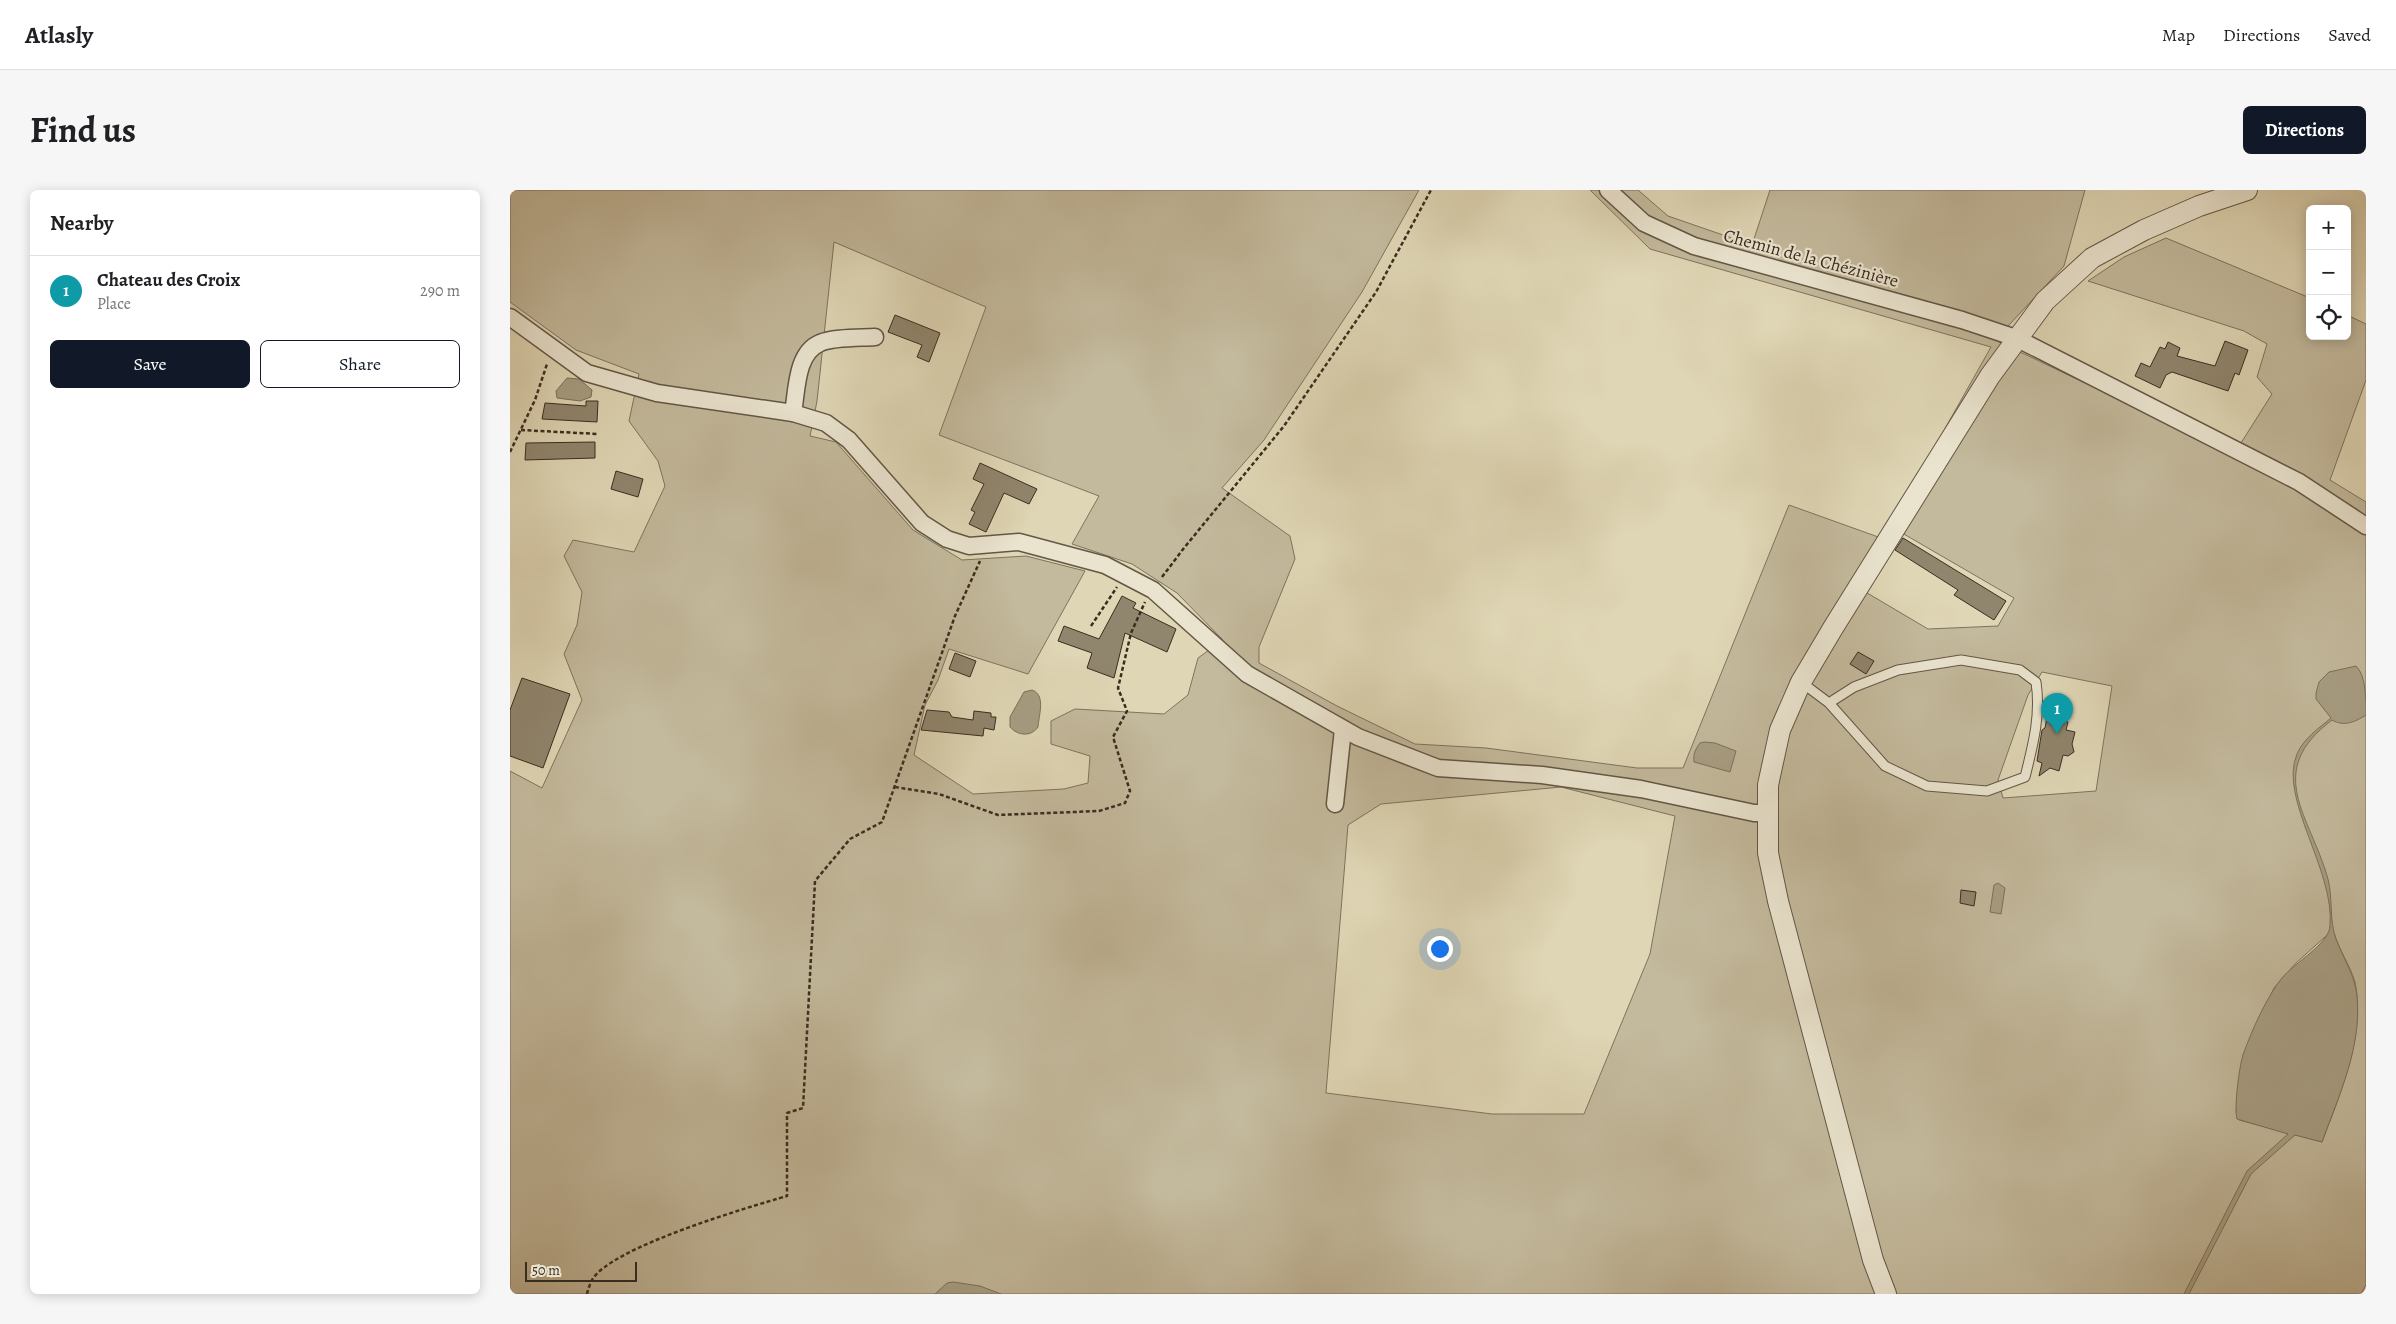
<!DOCTYPE html>
<meta charset="utf-8">
<style>
:root{--surface:#fff;--page:#f6f6f6;--text:#202124;--muted:#757577;--line:#e0e0e0;--accent:#111827}
body{margin:0;font-family:Alegreya,serif;background:var(--page);color:var(--text)}
.controls{position:absolute;right:15px;top:15px;display:grid;overflow:hidden;border-radius:8px;box-shadow:0 2px 12px #0003}
.controls button{width:45px;height:45px;display:grid;place-items:center;padding:0;border:0;border-bottom:1px solid var(--line);background:var(--surface);color:var(--text);font:25px sans-serif}
.scale{position:absolute;left:15px;bottom:12px;width:112px;box-sizing:border-box;padding-left:5px;border:2px solid #3a2d20;border-top:0;font-size:14px;line-height:18px;white-space:nowrap;color:#3a2d20;-webkit-text-stroke:4px #eae4cf;paint-order:stroke}
.you{position:absolute;left:929px;top:758px;width:18px;height:18px;margin:-12px;border:4px solid #fff;border-radius:50%;background:#1a73e8;box-shadow:0 0 0 8px #1a73e833}
.badge{display:grid;place-items:center;width:32px;height:32px;border-radius:50%;background:var(--accent);color:#fff;font-size:16px;font-weight:700}
.pin{position:absolute;translate:-50% -41px;filter:drop-shadow(0 1px 2px #0008)}
.pin::after{content:'';position:absolute;top:26px;width:18px;height:15px;background:inherit;clip-path:polygon(0 0,100% 0,50% 100%)}
.list{margin:0;padding:0;list-style:none}
h2{display:flex;justify-content:space-between;align-items:center;height:65px;margin:0;padding:0 20px;font-size:21px}
h2 small{font-size:16px;font-weight:400;color:var(--muted)}
.list li{display:grid;grid-template-columns:32px 1fr auto;gap:15px;align-items:center;box-sizing:border-box;height:70px;padding:0 20px;border-top:1px solid var(--line)}
.list b{display:block;font-size:19px;white-space:nowrap}
.list p{margin:0;font-size:16px;white-space:nowrap;color:var(--muted)}
.list em{font-size:16px;font-style:normal;color:var(--muted)}
.actions{display:flex;gap:10px;padding:15px 20px}
.actions a{flex:1;padding:11px 0;border:1px solid var(--accent);border-radius:8px;text-align:center;font-size:18px;color:var(--accent)}
.actions .main{background:var(--accent);color:#fff}
.icon{flex:none;width:28px;height:28px;fill:none;stroke:currentColor;stroke-width:2;stroke-linecap:round;stroke-linejoin:round}
.map{position:relative;flex:none;width:1856px;height:1104px;overflow:hidden;border-radius:8px}
header{display:flex;align-items:center;gap:30px;box-sizing:border-box;height:70px;padding:0 25px;background:var(--surface);border-bottom:1px solid var(--line)}
header strong{font-size:24px}
nav{display:flex;gap:28px;margin-inline-start:auto;font-size:18px}
.intro{display:flex;align-items:center;justify-content:space-between;box-sizing:border-box;height:120px;padding:0 30px}
h1{margin:0;font-size:35px}
.button{padding:12px 22px;border-radius:8px;background:var(--accent);color:#fff;font-size:18px;font-weight:700}
main{display:flex;gap:30px;padding:0 30px}
aside{flex:1;background:var(--surface);border-radius:8px;box-shadow:0 2px 12px #0003}
.map>svg:first-child{display:block}
.green{fill:#c3b99c;stroke:#7e735e;fill-rule:evenodd}
.water{fill:#a79d82;stroke:#7b705b}
.building{fill:#90856d;stroke:#3a2d20}
.lines{fill:none;stroke-linecap:round;stroke-linejoin:round}
.service-casing{stroke:#635745;stroke-width:11}
.minor-casing{stroke:#635745;stroke-width:19}
.tertiary-casing{stroke:#635745;stroke-width:22}
.path{stroke:#3a2d20;stroke-width:2.5;stroke-dasharray:4 2.5;stroke-linecap:butt}
.service{stroke:#eae4cf;stroke-width:9}
.minor{stroke:#eae4cf;stroke-width:16}
.tertiary{stroke:#eae4cf;stroke-width:20}
.labels{text-anchor:middle;dominant-baseline:central;stroke-width:4.5;stroke-linejoin:round;paint-order:stroke}
.street-label{font-size:18px;fill:#3a2d20;stroke:#eae4cf}
</style>
<header>
<strong>Atlasly</strong>
<nav><a>Map</a><a>Directions</a><a>Saved</a></nav>
</header>
<div class="intro"><h1>Find us</h1><a class="button">Directions</a></div>
<main>
<aside>
<h2>Nearby<small></small></h2>
<ul class="list">
<li><span class="badge" style="background:#0f9aa8">1</span><div><b>Chateau des Croix</b><p>Place</p></div><em>290 m</em></li>
</ul>
<div class="actions"><a class="main">Save</a><a>Share</a></div>
</aside>
<div class="map">
<svg width="1856" height="1104" viewBox="0 0 1856 1104">
<rect width="100%" height="100%" fill="#dfd6b5"/>
<filter id="stains"><feTurbulence type="fractalNoise" baseFrequency=".004" numOctaves="4"/><feColorMatrix values="0 0 0 0 .2 0 0 0 0 .09 0 0 0 0 .02 0 0 0 .5 -.17"/></filter>
<radialGradient id="worn" r=".72"><stop offset=".6" stop-color="#630" stop-opacity="0"/><stop offset="1" stop-color="#630" stop-opacity=".3"/></radialGradient>
<path class="green" d="M 0,0 L 909,0 L 852,102 L 754,250 L 712,298 L 780,346 L 785,369 L 749,457 L 749,473 L 827,516 L 905,554 L 976,558 L 1127,578 L 1173,578 L 1279,315 L 1371,348 L 1342,394 L 1418,439 L 1488,436 L 1504,408 L 1380,336 L 1481,157 L 1140,59 L 1080,0 L 1128,0 L 1158,26 L 1242,55 L 1260,0 L 1575,0 L 1554,76 L 1485,150 L 1724,264 L 1762,204 L 1747,187 L 1757,154 L 1734,141 L 1578,91 L 1614,67 L 1656,48 L 1800,108 L 1800,146 L 1837,146 L 1837,125 L 1856,134 L 1856,190 L 1820,290 L 1856,312 L 1856,1095 L 1851,1104 L 0,1104 L 0,581 L 32,598 L 72,510 L 54,464 L 67,435 L 72,402 L 54,366 L 63,350 L 124,362 L 155,296 L 148,271 L 119,231 L 129,184 L 66,160 L 0,112 ZM 324,52 L 476,117 L 429,245 L 589,306 L 562,354 L 622,374 L 667,403 L 713,450 L 688,468 L 678,505 L 654,524 L 565,519 L 541,531 L 541,554 L 580,566 L 578,593 L 554,599 L 463,604 L 404,565 L 415,515 L 428,490 L 439,459 L 518,484 L 575,381 L 516,366 L 452,370 L 403,340 L 326,252 L 300,246 L 307,211 ZM 1532,482 L 1602,496 L 1586,601 L 1493,608 L 1488,590 L 1518,505 ZM 1051,597 L 1165,626 L 1140,764 L 1074,924 L 982,924 L 816,903 L 838,635 L 871,614 ZM 1824,743 C 1829,760 1840,775 1845,792 C 1856,845 1830,904 1812,952 L 1729,930 L 1726,922 L 1734,865 L 1764,798 L 1786,773 L 1816,746 Z"/>
<g class="water">
<path d="M 57,188 L 69,189 L 82,200 L 81,207 L 70,211 L 47,208 L 46,201 Z"/>
<path d="M 1846,476 C 1856,485 1856,509 1856,525 C 1845,532 1834,537 1822,530 C 1753,582 1800,625 1818,689 C 1823,709 1819,730 1826,749 C 1833,768 1845,785 1847,806 C 1852,857 1829,905 1812,952 L 1785,945 L 1741,984 L 1679,1104 L 1674,1104 L 1737,981 L 1778,944 L 1727,929 C 1724,917 1729,878 1733,865 C 1741,842 1757,806 1772,788 C 1784,773 1819,754 1820,736 C 1825,680 1768,608 1787,564 C 1794,548 1808,539 1821,528 L 1806,509 L 1806,503 L 1809,492 L 1819,482 Z"/>
<path d="M 522,500 C 536,505 529,524 528,537 C 521,547 508,546 500,537 L 500,527 L 514,502 Z"/>
<path d="M 1194,552 L 1205,553 L 1226,561 L 1220,582 L 1184,572 C 1183,564 1185,560 1190,553 Z"/>
<path d="M 1488,693 L 1495,698 L 1491,724 L 1480,722 L 1484,695 Z"/>
<path d="M 443,1092 L 470,1096 L 491,1104 L 425,1104 L 437,1093 Z"/>
</g>
<g class="building">
<path d="M 385,125 L 430,143 L 419,172 L 407,167 L 412,155 L 378,142 Z"/>
<path d="M 1715,151 L 1738,160 L 1729,185 L 1725,183 L 1718,201 L 1662,182 L 1656,185 L 1650,198 L 1625,186 L 1631,173 L 1640,177 L 1650,157 L 1655,159 L 1658,152 L 1670,158 L 1667,166 L 1705,176 Z"/>
<path d="M 76,211 L 88,211 L 87,232 L 32,229 L 35,213 L 76,216 Z"/>
<path d="M 85,252 L 85,268 L 15,270 L 16,253 Z"/>
<path d="M 470,273 L 527,299 L 519,314 L 494,303 L 476,342 L 459,334 L 465,322 L 461,320 L 474,294 L 463,289 Z"/>
<path d="M 106,281 L 133,289 L 128,307 L 101,299 Z"/>
<path d="M 1393,348 L 1496,411 L 1484,430 L 1444,405 L 1448,400 L 1385,360 Z"/>
<path d="M 612,406 L 626,413 L 623,418 L 666,439 L 657,462 L 615,443 L 604,488 L 577,478 L 582,463 L 548,451 L 554,436 L 589,449 Z"/>
<path d="M 1348,462 L 1364,471 L 1356,484 L 1340,474 Z"/>
<path d="M 445,463 L 466,471 L 460,487 L 439,479 Z"/>
<path d="M 12,488 L 60,504 L 33,578 L 0,566 L 0,520 Z"/>
<path d="M 1550,509 L 1555,510 L 1558,515 L 1555,531 L 1558,532 L 1556,540 L 1565,542 L 1562,554 L 1564,562 L 1558,566 L 1553,565 L 1549,581 L 1540,578 L 1529,586 L 1532,573 L 1527,571 L 1532,540 L 1535,538 L 1537,527 L 1542,529 L 1544,513 Z"/>
<path d="M 417,520 L 439,522 L 442,527 L 463,530 L 464,521 L 481,523 L 481,527 L 486,527 L 484,540 L 474,538 L 473,546 L 411,540 Z"/>
<path d="M 1451,700 L 1466,702 L 1464,716 L 1450,713 Z"/>
</g>
<g class="lines">
<defs>
<path id="service" d="M 1291,492 L 1319,513 L 1375,576 L 1417,596 L 1477,601 L 1515,587 C 1523,555 1531,525 1526,492 L 1510,480 L 1451,470 L 1388,480 L 1344,497 L 1319,513"/>
<g id="minor">
<path d="M 1098,0 L 1134,33 L 1184,56 L 1452,130 L 1506,148 L 1789,292 L 1856,336"/>
<path d="M 0,127 L 77,183 L 147,203 L 283,223 L 316,233 L 339,250 L 412,333 L 437,349 L 459,356 L 509,352 L 595,375 L 643,400 L 737,484 L 848,547 L 928,578 L 1032,585 L 1131,599 L 1244,623 L 1256,623"/>
<path d="M 283,223 C 287,200 286,163 310,153 C 323,147 351,148 365,147"/>
<path d="M 825,614 L 833,539"/>
</g>
<path id="tertiary" d="M 1376,1104 L 1363,1070 L 1268,711 L 1258,663 L 1258,595 L 1270,540 L 1291,492 L 1323,438 L 1480,186 L 1535,111 L 1582,68 L 1634,40 L 1689,16 L 1737,0"/>
</defs>
<use href="#service" class="service-casing"/>
<use href="#minor" class="minor-casing"/>
<use href="#tertiary" class="tertiary-casing"/>
<g class="path">
<path d="M 11,240 L 88,244"/>
<path d="M 0,262 L 25,210 L 37,174"/>
<path d="M 652,387 L 674,358 L 774,236 L 866,102 L 921,0"/>
<path d="M 581,436 L 607,397"/>
<path d="M 385,597 L 429,604 L 488,625 L 589,621 L 615,613 L 620,601 L 603,547 L 617,521 L 608,498 L 621,443 L 635,412"/>
<path d="M 77,1104 C 78,1099 80,1094 82,1090 C 101,1057 239,1017 277,1006 L 277,923 L 293,918 L 305,691 L 340,649 L 372,632 L 445,426 L 470,371"/>
</g>
<use href="#service" class="service"/>
<use href="#minor" class="minor"/>
<use href="#tertiary" class="tertiary"/>
</g>
<g class="labels">
<g class="street-label">
<text transform="translate(1301 68) rotate(15)">Chemin de la Chézinière</text>
</g>
</g>
<rect width="100%" height="100%" filter="url(#stains)"/>
<rect width="100%" height="100%" fill="url(#worn)"/>
</svg>
<div class="controls">
<button>+</button>
<button>−</button>
<button><svg class="icon" aria-label="locate" viewBox="0 0 24 24"><circle cx="12" cy="12" r="6"/><path d="M12 2v4M12 18v4M2 12h4M18 12h4"/></svg></button>
</div>
<div class="scale">50 m</div>
<div class="you"></div>
<div class="pin badge" style="left:1547px;top:544px;background:#0f9aa8">1</div>
</div>
</main>
